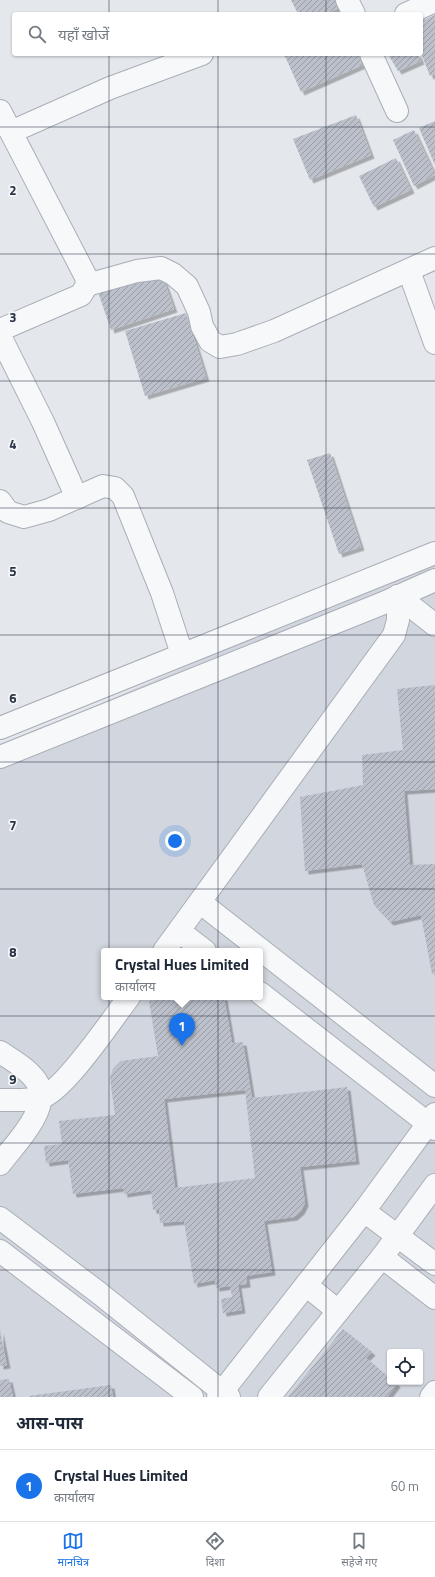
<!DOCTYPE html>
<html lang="hi">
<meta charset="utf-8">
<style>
:root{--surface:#fff;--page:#f6f6f7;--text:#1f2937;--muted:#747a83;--line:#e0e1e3;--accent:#1a73e8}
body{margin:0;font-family:"Titillium Web","Noto Sans Devanagari",sans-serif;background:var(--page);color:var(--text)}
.controls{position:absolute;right:12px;bottom:12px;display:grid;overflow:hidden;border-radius:4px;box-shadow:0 1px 3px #0004}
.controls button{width:36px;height:36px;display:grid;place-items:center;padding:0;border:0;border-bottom:1px solid var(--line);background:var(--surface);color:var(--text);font:20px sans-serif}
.you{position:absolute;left:175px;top:841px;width:14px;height:14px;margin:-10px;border:3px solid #fff;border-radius:50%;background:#1a73e8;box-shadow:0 0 0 6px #1a73e833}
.badge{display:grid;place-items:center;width:26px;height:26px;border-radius:50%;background:var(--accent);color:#fff;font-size:13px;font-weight:700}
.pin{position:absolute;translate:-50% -33px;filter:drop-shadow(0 1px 2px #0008)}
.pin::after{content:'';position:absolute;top:21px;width:14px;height:12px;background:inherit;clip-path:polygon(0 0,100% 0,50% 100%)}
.popup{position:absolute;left:101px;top:948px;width:162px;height:52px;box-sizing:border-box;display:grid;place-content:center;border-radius:4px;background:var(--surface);filter:drop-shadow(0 1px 3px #0005);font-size:13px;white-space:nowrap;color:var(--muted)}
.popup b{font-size:15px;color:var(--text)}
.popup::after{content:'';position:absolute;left:50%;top:100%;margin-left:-8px;border:8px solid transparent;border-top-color:var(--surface)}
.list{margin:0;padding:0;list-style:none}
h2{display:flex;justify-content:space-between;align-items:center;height:52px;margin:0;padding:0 16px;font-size:17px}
h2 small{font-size:13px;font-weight:400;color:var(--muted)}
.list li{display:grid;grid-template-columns:26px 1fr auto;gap:12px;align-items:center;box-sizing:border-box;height:72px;padding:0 16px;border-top:1px solid var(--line)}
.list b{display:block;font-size:15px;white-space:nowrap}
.list p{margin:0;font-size:13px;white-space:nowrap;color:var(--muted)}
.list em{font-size:13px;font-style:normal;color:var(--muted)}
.icon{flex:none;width:22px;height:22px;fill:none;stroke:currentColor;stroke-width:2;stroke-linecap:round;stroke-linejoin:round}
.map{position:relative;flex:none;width:435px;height:1397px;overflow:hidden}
.search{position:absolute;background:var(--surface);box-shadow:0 1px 3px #0004;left:12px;right:12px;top:12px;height:44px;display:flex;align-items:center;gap:10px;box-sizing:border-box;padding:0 14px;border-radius:4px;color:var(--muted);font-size:15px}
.sheet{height:124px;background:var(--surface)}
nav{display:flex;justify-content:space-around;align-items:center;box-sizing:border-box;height:56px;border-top:1px solid var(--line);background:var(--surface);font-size:11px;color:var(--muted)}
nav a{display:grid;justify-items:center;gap:2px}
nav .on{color:var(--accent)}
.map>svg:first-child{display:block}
.built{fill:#d2d6de;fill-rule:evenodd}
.building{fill:url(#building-hatch);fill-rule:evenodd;filter:url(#shadow)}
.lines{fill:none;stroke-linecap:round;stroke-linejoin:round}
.minor-casing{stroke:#a9aeb7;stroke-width:24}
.minor{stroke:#f7f8fa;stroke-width:22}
.grid{fill:none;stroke:#2b3445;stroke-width:1;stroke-opacity:0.55}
.grid-label{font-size:13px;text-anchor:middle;font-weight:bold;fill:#2b3445;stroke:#f4f6f9;stroke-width:3.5;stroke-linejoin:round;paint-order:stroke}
</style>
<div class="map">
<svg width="435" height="1397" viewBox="0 0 435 1397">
<defs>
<pattern id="building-hatch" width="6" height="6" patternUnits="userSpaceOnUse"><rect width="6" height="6" fill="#bbc0ca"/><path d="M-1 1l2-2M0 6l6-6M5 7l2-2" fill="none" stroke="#989da6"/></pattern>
<filter id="shadow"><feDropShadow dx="3.5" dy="3.5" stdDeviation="0" flood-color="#0004"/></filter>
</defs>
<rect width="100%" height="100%" fill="#e4e7ec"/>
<path class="built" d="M 435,559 L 435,1397 L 0,1397 L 0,747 ZM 104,951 L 260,951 L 260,997 L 104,997 ZM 390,1352 L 420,1352 L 420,1382 L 390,1382 Z"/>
<g class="building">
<path d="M 291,0 L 342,0 L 345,5 L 326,14 L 298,14 Z"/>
<path d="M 435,15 L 435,74 L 430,76 L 421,53 L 421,21 Z"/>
<path d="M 284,54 L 363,54 L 367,63 L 301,92 Z"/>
<path d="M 388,54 L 418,54 L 421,61 L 398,71 Z"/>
<path d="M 356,115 L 371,155 L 310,180 L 293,139 Z"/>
<path d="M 435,121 L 435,165 L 419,128 Z"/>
<path d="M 414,130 L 435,175 L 414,186 L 393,140 Z"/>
<path d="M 396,158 L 411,190 L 374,207 L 359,176 Z"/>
<path d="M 162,275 L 174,309 L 111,330 L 98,292 Z"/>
<path d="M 186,313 L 206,378 L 145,396 L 125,331 Z"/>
<path d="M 330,453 L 361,547 L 339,554 L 307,460 Z"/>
<path d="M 435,685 L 435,789 L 404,791 L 410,865 L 435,864 L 435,974 L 432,974 L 421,915 L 390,922 L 374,905 L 362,864 L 305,871 L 300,797 L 363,785 L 362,755 L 403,750 L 397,689 Z"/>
<path d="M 161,997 L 224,997 L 232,1043 L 243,1042 L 252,1098 L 347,1087 L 356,1161 L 300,1167 L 305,1203 L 301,1211 L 294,1217 L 264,1221 L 272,1272 L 246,1276 L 247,1284 L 238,1285 L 242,1310 L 223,1313 L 221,1299 L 232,1297 L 230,1286 L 216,1288 L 215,1280 L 194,1284 L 184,1221 L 160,1223 L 159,1210 L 153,1210 L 151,1190 L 124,1194 L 123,1188 L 73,1194 L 68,1160 L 46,1163 L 44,1146 L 62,1144 L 59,1121 L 115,1115 L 110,1078 L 113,1069 L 121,1061 L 158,1056 L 149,1001 L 161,999 ZM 245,1090 L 255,1178 L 175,1188 L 164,1099 Z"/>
<path d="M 343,1329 L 372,1352 L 366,1358 L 390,1378 L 390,1382 L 395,1382 L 397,1384 L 387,1397 L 288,1397 Z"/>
<path d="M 0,1330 L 7,1365 L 0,1366 Z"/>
<path d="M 9,1379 L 13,1397 L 0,1397 L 0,1380 Z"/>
<path d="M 111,1385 L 113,1397 L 29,1397 L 29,1396 Z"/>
</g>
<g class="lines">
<defs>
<g id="minor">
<path d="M 347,0 L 354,14"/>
<path d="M 406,14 L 435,1"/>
<path d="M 371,54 L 397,111"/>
<path d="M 0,111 L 86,277 L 87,285 L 81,295 L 0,330"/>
<path d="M 11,132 L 110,88 L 202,54"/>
<path d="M 409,271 L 435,343"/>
<path d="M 87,285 L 137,271 L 161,268 L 173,274 L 187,286 L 199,312 L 202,326 L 210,341 L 220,347 L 237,344 L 274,331 L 435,258"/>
<path d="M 0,336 L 43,422 L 77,498"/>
<path d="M 0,501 L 8,512 L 24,517 L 49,510 L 103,486 L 115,488 L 123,496 L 162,593 L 182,654"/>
<path d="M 398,596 L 435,625"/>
<path d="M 0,728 L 435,553"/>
<path d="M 0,757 L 381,604 L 435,580"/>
<path d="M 201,903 L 435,1086"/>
<path d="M 179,931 L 205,951"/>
<path d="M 164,951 L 394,635 L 398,620 L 398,596"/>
<path d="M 260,993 L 435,1129"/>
<path d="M 0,1052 C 12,1060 30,1070 38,1084 C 51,1109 14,1145 0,1164"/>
<path d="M 0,1100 C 13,1100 28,1101 40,1098 C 63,1093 113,1018 129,997"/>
<path d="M 364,1211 L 435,1264"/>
<path d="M 0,1218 L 99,1293 L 229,1397"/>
<path d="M 0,1251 L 192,1397"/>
<path d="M 382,1257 L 435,1298"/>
<path d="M 306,1285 L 338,1311"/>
<path d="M 218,1397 L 364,1211 L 435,1114"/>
<path d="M 269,1397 L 382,1257 L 435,1185"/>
<path d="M 431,1397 L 435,1392"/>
</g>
</defs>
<use href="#minor" class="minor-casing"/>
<use href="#minor" class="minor"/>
</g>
<path class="grid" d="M 109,0 L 109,14M 218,0 L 218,14M 326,0 L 326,14M 109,54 L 109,1397M 218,54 L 218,1397M 326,54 L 326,1397M 0,127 L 435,127M 0,254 L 435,254M 0,381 L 435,381M 0,508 L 435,508M 0,635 L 435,635M 0,762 L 435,762M 0,889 L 435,889M 0,1016 L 435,1016M 0,1143 L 435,1143M 0,1270 L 435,1270"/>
<g class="grid-label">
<text x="13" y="195">2</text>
<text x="13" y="322">3</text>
<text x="13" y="449">4</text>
<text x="13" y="576">5</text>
<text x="13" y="703">6</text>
<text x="13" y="830">7</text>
<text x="13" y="957">8</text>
<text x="13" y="1084">9</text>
</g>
</svg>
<div class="controls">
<button><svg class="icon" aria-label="locate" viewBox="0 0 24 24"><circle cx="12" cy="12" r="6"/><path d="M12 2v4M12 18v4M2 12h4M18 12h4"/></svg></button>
</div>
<div class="you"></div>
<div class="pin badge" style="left:182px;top:1046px">1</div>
<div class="popup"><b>Crystal Hues Limited</b>कार्यालय</div>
<div class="search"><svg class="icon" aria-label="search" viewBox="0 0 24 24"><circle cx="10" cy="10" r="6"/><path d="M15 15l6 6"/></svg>यहाँ खोजें</div>
</div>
<section class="sheet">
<h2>आस-पास<small></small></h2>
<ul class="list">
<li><span class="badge">1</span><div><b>Crystal Hues Limited</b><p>कार्यालय</p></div><em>60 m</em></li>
</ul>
</section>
<nav>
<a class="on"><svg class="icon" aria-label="map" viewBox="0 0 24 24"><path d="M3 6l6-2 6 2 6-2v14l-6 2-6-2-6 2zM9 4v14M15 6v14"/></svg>मानचित्र</a>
<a><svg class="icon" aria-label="directions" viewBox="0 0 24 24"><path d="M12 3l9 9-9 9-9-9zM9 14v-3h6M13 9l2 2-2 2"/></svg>दिशा</a>
<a><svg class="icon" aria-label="saved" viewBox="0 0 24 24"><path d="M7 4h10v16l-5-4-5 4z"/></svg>सहेजे गए</a>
</nav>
